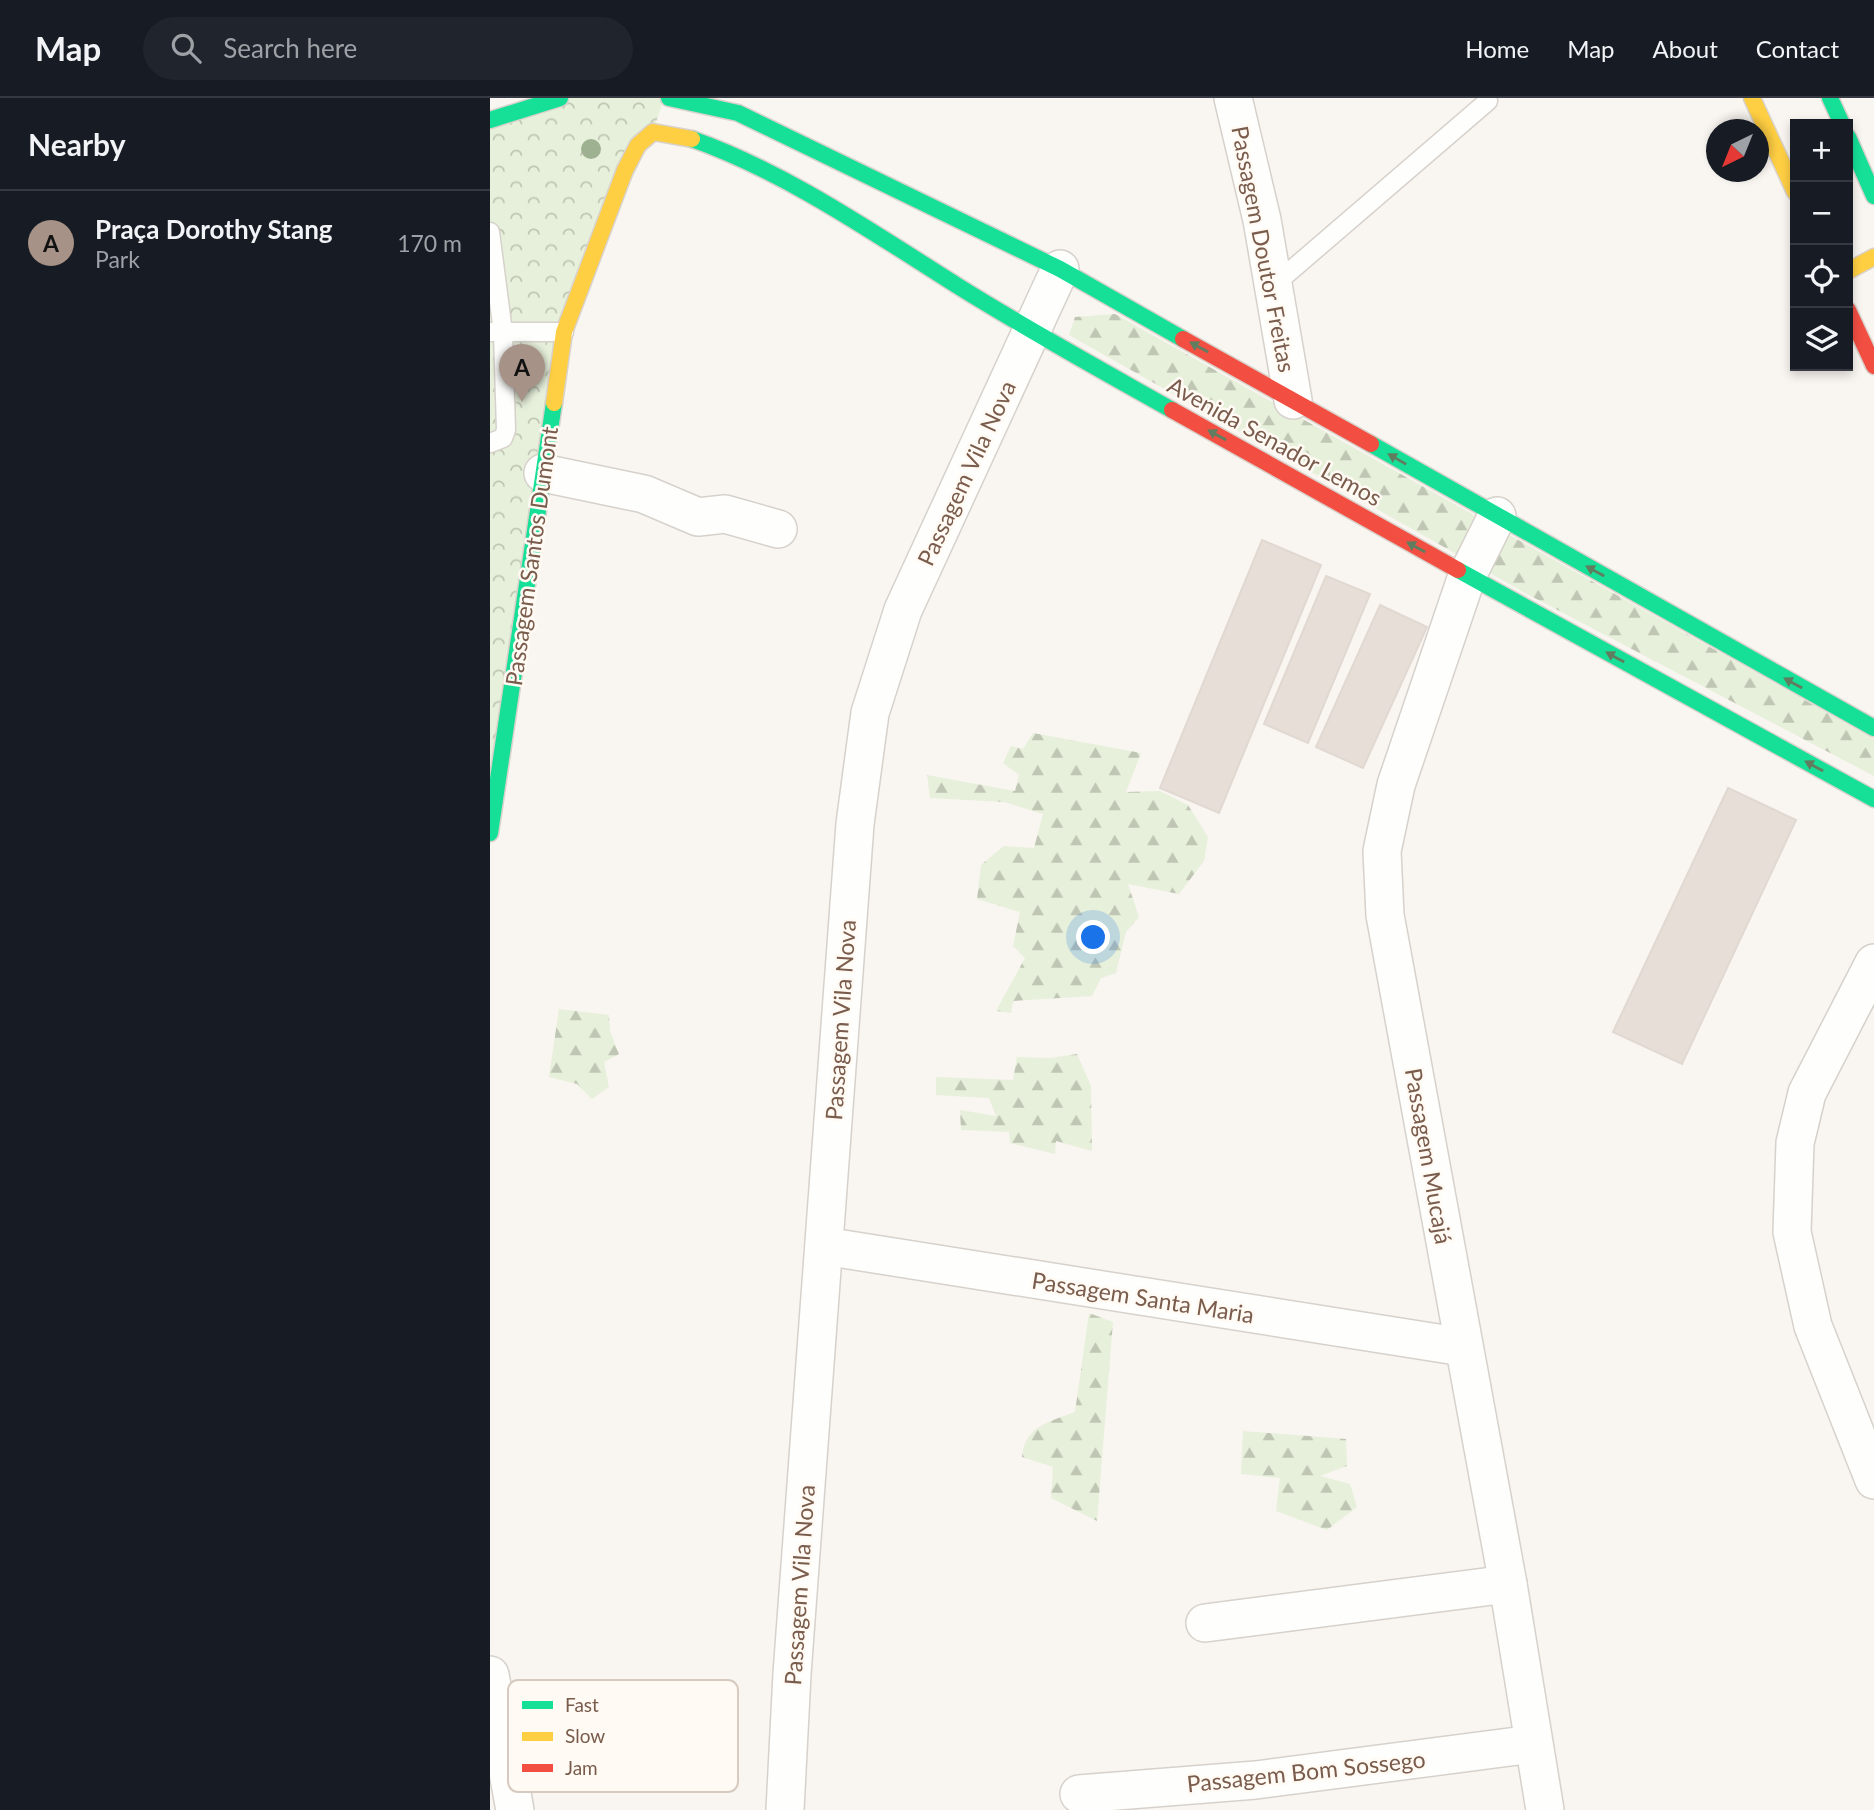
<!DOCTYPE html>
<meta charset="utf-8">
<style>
:root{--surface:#171b24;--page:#20242c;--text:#f1f3f6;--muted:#9ea1a6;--line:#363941;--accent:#a69286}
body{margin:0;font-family:Lato,sans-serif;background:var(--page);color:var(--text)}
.controls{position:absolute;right:21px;top:21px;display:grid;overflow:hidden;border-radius:0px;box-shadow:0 4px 10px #0003}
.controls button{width:63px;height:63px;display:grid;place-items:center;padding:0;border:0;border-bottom:2px solid var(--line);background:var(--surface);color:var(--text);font:35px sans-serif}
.compass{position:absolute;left:1216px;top:21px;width:63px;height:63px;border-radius:50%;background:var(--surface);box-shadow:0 4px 10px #0003;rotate:223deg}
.you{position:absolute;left:604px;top:840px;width:24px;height:24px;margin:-18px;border:5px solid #fff;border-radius:50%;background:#1a73e8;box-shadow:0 0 0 10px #1a73e833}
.badge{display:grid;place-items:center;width:46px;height:46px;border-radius:50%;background:var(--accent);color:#111;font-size:23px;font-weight:700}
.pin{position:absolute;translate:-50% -58px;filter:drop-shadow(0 2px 4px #0008)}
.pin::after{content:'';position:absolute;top:37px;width:24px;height:21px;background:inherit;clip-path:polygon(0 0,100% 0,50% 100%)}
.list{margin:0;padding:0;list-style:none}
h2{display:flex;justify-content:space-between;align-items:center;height:91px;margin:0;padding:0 28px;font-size:30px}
h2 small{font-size:23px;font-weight:400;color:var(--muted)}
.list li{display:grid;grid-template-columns:46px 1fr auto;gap:21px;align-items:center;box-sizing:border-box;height:105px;padding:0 28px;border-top:2px solid var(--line)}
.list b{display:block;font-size:26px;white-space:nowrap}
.list p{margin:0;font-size:23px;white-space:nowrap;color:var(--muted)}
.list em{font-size:23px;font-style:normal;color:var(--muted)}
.icon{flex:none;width:38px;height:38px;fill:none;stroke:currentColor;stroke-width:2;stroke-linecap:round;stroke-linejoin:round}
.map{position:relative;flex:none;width:1384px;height:1712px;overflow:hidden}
header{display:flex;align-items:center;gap:42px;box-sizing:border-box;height:98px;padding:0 35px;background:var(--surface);border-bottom:2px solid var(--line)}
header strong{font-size:33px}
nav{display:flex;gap:38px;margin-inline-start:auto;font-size:24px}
.search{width:490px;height:63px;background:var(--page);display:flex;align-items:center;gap:18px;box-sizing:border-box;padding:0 24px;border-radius:38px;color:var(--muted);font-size:26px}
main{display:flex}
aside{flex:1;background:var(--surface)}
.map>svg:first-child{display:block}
.forest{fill:url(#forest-firs)}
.park{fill:url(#park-crowns)}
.building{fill:#e6ded7;stroke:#e2d8d2;stroke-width:2}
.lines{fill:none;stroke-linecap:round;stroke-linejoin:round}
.lane-casing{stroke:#d7d1cb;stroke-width:21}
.street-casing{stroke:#d7d1cb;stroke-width:40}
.fast-casing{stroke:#d9d2cb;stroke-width:19}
.slow-casing{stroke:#d9d2cb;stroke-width:19}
.jam-casing{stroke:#d9d2cb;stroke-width:19}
.lane{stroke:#fefefd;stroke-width:18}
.street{stroke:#fefefd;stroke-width:37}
.fast{stroke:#16e098;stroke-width:16}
.slow{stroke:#ffcf43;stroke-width:16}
.jam{stroke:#f24e42;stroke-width:16}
.tree{fill:#9eb190}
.oneway{fill:#617d60}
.labels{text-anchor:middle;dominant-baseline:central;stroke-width:5;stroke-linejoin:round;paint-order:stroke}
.street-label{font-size:23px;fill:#7a5c4d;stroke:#fffaf3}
.key{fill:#fffaf3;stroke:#d7cbc1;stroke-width:2}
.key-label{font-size:19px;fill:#7a5c4d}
</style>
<header>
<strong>Map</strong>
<div class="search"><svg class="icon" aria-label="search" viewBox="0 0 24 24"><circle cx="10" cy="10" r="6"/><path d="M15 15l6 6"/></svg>Search here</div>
<nav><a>Home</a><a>Map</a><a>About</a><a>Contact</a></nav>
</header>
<main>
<aside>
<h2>Nearby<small></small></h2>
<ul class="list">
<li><span class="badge">A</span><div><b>Praça Dorothy Stang</b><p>Park</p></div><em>170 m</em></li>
</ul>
</aside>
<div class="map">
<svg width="1384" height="1712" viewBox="0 0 1384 1712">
<defs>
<pattern id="forest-firs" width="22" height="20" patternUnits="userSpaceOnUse" patternTransform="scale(1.75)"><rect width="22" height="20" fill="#e7f0db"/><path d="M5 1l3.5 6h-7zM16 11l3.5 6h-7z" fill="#c0c6b4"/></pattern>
<pattern id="park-crowns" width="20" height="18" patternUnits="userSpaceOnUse" patternTransform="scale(1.75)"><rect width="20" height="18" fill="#e7f0db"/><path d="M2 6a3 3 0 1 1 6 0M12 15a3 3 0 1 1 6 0" fill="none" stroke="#c0c6b4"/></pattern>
</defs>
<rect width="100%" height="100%" fill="#f9f5f0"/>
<g class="forest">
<path d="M 625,216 L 1384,641 L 1384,678 L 1037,496 L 579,237 L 585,219 Z"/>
<path d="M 543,635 L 651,655 L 636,694 L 670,693 L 698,707 L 718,739 L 714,763 L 689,796 L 638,786 L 649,819 L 636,834 L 626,875 L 611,880 L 602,898 L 523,903 L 521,915 L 506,913 L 535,860 L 523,848 L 530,814 L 487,801 L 491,767 L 514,748 L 544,750 L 553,716 L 514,704 L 440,700 L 437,677 L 525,693 L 529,677 L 513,665 L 521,648 L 533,651 Z"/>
<path d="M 69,911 L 119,917 L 120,933 L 129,956 L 114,964 L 119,989 L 102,1001 L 87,986 L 59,979 Z"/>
<path d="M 587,956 L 601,988 L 602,1053 L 566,1043 L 565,1056 L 520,1045 L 519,1034 L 471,1032 L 470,1012 L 506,1018 L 499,1000 L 446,997 L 446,979 L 523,982 L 527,959 L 560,960 Z"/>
<path d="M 599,1215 L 623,1224 L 607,1423 L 561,1400 L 563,1369 L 532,1359 C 535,1327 560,1324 585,1314 Z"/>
<path d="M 753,1333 L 856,1341 L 857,1368 L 830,1378 L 860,1386 L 867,1409 L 837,1432 L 786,1413 L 790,1380 L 751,1376 Z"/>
</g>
<path class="park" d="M 70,0 L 174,0 L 163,34 L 74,234 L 0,735 L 0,22 Z"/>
<g class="building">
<path d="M 772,442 L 831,467 L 729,715 L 670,690 Z"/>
<path d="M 836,478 L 880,496 L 818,645 L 774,626 Z"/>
<path d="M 890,507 L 937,529 L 873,670 L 826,649 Z"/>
<path d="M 1238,690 L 1306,722 L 1192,966 L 1123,934 Z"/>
</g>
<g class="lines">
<defs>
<g id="lane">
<path d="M 0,134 L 13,234 L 16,332 L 13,340 L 0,345"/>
<path d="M 784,187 L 998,3"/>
<path d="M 0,234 L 74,234"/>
</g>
<g id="street">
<path d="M 743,0 L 772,122 L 803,302"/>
<path d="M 53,375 L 154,396 L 208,419 L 235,416 L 288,431"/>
<path d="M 1007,418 L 977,478 L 906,687 L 892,753 L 895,817 L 1018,1486 L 1055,1712"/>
<path d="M 1384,865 L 1317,995 L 1305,1045 L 1302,1134 L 1323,1228 L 1384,1382"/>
<path d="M 334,1148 L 973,1249"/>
<path d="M 715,1525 L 1018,1486"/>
<path d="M 0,1577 L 25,1712"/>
<path d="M 589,1696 L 766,1682 L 1043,1646"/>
<path d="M 295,1712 L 302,1576 L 365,726 L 380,615 L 413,512 L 570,171"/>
</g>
<g id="fast">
<path d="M 179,0 L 248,15 L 570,171 L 693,241"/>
<path d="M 1340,0 L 1352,26"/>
<path d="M 0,22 L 70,0"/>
<path d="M 1358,39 L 1384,98"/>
<path d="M 202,41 C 298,75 385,136 471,190 C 540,233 611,272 682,312"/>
<path d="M 881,346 L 1384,630"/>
<path d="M 968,472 L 1384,701"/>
<path d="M 0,735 L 64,305"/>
</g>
<g id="slow">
<path d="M 1262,0 L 1305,94"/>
<path d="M 1358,173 L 1384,159"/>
<path d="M 64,305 L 74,234 L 135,72 L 148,47 L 163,34 L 202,41"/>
</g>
<g id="jam">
<path d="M 1358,212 L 1384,268"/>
<path d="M 693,241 L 881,346"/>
<path d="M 682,312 L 968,472"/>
</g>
</defs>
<use href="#lane" class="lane-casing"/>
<use href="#street" class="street-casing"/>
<use href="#fast" class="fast-casing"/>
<use href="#slow" class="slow-casing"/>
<use href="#jam" class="jam-casing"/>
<use href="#lane" class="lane"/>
<use href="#street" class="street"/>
<use href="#fast" class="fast"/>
<use href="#slow" class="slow"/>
<use href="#jam" class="jam"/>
</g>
<circle class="tree" cx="101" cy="51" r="10"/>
<defs><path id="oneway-solid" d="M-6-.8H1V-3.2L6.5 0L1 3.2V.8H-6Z" transform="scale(1.75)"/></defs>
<g class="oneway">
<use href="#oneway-solid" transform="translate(709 249) rotate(-151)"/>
<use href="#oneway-solid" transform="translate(727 337) rotate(-151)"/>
<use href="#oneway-solid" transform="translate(907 361) rotate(-150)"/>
<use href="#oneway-solid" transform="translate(926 449) rotate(-151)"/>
<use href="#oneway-solid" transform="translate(1105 473) rotate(-151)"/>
<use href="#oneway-solid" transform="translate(1125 559) rotate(-151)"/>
<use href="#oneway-solid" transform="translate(1303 585) rotate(-151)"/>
<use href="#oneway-solid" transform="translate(1324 668) rotate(-151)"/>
</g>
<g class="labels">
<g class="street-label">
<text transform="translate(774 151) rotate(79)">Passagem Doutor Freitas</text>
<text transform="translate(785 343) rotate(29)">Avenida Senador Lemos</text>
<text transform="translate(476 375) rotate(-65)">Passagem Vila Nova</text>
<text transform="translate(41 458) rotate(-82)">Passagem Santos Dumont</text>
<text transform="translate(350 922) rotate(-86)">Passagem Vila Nova</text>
<text transform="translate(939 1058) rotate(80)">Passagem Mucajá</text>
<text transform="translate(653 1199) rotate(9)">Passagem Santa Maria</text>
<text transform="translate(309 1487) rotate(-86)">Passagem Vila Nova</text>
<text transform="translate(816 1673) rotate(-6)">Passagem Bom Sossego</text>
</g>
</g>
<rect x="18" y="1582" width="230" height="112" rx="10" class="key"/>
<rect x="32" y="1603" width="31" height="8" fill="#16e098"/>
<rect x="32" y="1634" width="31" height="9" fill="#ffcf43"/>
<rect x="32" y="1666" width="31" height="8" fill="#f24e42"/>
<g class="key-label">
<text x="75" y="1614">Fast</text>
<text x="75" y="1645">Slow</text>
<text x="75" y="1677">Jam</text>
</g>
</svg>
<div class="controls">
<button>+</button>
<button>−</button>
<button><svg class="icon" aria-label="locate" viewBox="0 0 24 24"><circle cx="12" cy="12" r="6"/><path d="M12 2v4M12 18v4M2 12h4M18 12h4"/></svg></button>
<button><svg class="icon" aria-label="layers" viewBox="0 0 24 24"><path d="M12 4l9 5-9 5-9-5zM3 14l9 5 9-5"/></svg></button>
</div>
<svg class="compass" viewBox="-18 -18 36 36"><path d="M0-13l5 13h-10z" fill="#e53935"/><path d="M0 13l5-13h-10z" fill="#9ea1a6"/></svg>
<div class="you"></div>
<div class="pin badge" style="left:32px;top:304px">A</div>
</div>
</main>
